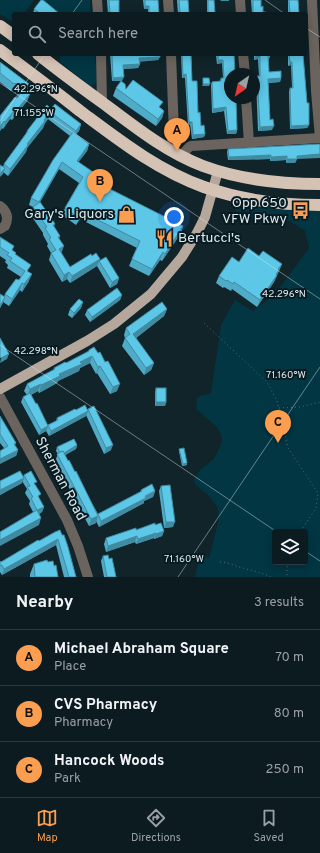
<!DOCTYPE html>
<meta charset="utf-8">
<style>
:root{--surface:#0c1b20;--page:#1a282d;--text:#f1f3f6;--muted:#9aa1a5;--line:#2c393e;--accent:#fb9e50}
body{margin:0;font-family:Overpass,sans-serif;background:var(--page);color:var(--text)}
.controls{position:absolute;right:12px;bottom:12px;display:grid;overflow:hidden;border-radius:4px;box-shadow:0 2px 10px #0003}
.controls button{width:36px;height:36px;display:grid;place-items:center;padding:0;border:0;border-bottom:1px solid var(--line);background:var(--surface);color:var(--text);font:20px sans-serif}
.compass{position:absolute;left:224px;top:68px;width:36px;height:36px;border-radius:50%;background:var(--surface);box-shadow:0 2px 10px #0003;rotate:214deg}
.you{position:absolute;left:174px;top:217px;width:14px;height:14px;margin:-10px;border:3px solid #fff;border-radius:50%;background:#1a73e8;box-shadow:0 0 0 6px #1a73e833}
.badge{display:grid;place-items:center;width:26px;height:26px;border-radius:50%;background:var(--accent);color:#111;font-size:13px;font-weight:700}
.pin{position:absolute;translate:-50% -33px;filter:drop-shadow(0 1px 2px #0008)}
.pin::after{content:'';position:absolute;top:21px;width:14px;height:12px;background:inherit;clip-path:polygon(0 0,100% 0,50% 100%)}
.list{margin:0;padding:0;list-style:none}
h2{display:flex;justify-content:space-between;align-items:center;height:52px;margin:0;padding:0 16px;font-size:17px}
h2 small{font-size:13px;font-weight:400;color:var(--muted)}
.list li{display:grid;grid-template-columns:26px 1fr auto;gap:12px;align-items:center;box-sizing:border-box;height:56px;padding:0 16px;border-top:1px solid var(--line)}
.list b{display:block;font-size:15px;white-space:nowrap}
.list p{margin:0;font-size:13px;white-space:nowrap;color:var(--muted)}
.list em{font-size:13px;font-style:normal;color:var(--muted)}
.icon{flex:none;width:22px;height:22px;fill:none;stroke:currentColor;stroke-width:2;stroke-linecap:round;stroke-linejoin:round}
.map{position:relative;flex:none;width:320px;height:577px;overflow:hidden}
.search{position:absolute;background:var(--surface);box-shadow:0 2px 10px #0003;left:12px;right:12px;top:12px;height:44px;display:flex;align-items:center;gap:10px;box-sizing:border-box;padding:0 14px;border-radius:4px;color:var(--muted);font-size:15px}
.sheet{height:220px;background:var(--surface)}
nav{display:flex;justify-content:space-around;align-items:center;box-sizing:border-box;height:56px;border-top:1px solid var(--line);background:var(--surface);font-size:11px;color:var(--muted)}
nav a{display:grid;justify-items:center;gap:2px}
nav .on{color:var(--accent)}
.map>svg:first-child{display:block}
.green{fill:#023643;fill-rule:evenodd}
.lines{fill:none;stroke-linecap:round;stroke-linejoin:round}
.path{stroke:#596a6f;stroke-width:1;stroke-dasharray:1 3;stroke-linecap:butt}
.minor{stroke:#6b645e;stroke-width:10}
.major{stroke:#b6a79c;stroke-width:10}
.highway{stroke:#d4c2b4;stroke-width:12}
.wall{fill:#4fabc7}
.shaded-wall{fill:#408ba2}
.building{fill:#5cc7e7;stroke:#408ba2}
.ticks{fill:none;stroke:#dde9ed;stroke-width:1;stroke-opacity:0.45}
.labels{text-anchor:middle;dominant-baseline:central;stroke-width:4;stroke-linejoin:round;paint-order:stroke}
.poi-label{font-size:14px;fill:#dde9ed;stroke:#071b21;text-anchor:end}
.street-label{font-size:14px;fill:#dde9ed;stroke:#071b21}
.ticks-label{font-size:10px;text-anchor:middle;fill:#dde9ed;stroke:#071b21;stroke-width:4;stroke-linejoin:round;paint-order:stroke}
</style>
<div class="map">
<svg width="320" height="577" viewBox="0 0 320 577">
<rect width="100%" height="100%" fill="#10242a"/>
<g class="green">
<path d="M 0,0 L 34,0 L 24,14 L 14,14 L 14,23 L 0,14 Z"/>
<path d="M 40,0 L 90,0 L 91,14 L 56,14 L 51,6 Z"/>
<path d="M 60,54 L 95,54 L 97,82 L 91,87 L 60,62 Z"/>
<path d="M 234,207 L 320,209 L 320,577 L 195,577 L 199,558 L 204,555 L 209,558 L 219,519 L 217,507 L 210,497 L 196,485 L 194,480 L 200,470 L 214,459 L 221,444 L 222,438 L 217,427 L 196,409 L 197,397 L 211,393 L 221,325 L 235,300 L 253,311 L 276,293 L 309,248 L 305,231 L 290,221 L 254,219 L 237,213 ZM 275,532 L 305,532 L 305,562 L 275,562 Z"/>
</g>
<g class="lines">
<g class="path">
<path d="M 204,323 L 267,382 L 277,401 L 288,448 L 318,493 L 316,508 L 300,532"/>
<path d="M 279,408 L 300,407 L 320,402"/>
<path d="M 220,562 C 228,562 233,565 239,567 C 250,570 260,572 271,577"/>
<path d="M 287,562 L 287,577"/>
</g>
<g class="minor">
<path d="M 97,0 L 98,14"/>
<path d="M 168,0 L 169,14"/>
<path d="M 240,0 L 241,14"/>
<path d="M 312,0 L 316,91 L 320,138"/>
<path d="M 101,54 L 102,103"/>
<path d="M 243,54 L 245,74"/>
<path d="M 246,98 L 249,143"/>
<path d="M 167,149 L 172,142 L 174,134 L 171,54"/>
<path d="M 181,156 L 189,147 L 191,146 L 320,138"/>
<path d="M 0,206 C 7,211 9,218 5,226 L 0,229"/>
<path d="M 0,397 L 67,520 L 78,546 L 88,577"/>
</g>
<path class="major" d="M 0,389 L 87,341 L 114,324 L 151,294 L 182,257 L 197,233 L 205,217 L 218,171"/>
<g class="highway">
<path d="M 0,26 L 14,36"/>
<path d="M 0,50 C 27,70 54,90 80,111 C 119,140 157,170 204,187 C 241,200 280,205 320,205"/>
<path d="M 38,54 C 59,71 81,87 103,103 C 135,127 166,152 203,166 C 241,180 280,184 320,184"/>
</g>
</g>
<g class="wall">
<path d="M 107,0 L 119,0 L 119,13 L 121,14 L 108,14 Z"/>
<path d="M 143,0 L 158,0 L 159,14 L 148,14 L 148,9 L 144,9 Z"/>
<path d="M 177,0 L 188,0 L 189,14 L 178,14 Z"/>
<rect x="207" y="0" width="7" height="14"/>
<path d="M 251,0 L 261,0 L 261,7 L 263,12 L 266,14 L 252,14 Z"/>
<path d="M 288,0 L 298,0 L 299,14 L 288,14 Z"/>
<path d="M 34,9 L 60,14 L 33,14 Z"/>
<path d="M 110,54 L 160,54 L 160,57 L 158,60 L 139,61 L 140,64 L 138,68 L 123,69 L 122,81 L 112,81 Z"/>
<path d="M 181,54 L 191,54 L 192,81 L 198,113 L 201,126 L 205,134 L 204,137 L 192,139 L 190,125 L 188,125 L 185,78 L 182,78 Z"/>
<path d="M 217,54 L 234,54 L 237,130 L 236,134 L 227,134 L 224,111 L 212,113 L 211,85 L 212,82 L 220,81 L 221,78 L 223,78 L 222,63 L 217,64 L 216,56 Z"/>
<path d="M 254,54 L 271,54 L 269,59 L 269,72 L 281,78 L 280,82 L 268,83 L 270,120 L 272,130 L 258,131 L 256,80 L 257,76 L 259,76 L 258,59 L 254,60 Z"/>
<path d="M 288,54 L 303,54 L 309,125 L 307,128 L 290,129 L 289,92 L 290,88 L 292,88 L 291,65 L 288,66 Z"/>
<path d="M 0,62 L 27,90 L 26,91 L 30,94 L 27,101 L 12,120 L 10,119 L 3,129 L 2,128 L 0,131 L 0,116 L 19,95 L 12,90 L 11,91 L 0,82 Z"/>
<path d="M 116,88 L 126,89 L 161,108 L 164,111 L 162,118 L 156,126 L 113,96 Z"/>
<path d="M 51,109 L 81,124 L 79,131 L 76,134 L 89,144 L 87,151 L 78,162 L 109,183 L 107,188 L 183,226 L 181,233 L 162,261 L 160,260 L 149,276 L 129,266 L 132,259 L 137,248 L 80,219 L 76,225 L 62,215 L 65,208 L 79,183 L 59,169 L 40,202 L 55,224 L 54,226 L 60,236 L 59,239 L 61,253 L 70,267 L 92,256 L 100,259 L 99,261 L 119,278 L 117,284 L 110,288 L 97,266 L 70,283 L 67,279 L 62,282 L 49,260 L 51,253 L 47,246 L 48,244 L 43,235 L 43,233 L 30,214 L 33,207 L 29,205 L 31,198 L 70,136 L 48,119 L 45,123 L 43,128 L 27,148 L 26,152 L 8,176 L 3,172 L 3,174 L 3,167 L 4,164 L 25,135 L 27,131 Z"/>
<path d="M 320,144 L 297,159 L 295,163 L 286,163 L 286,160 L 270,161 L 270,159 L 228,160 L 227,152 L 228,149 Z"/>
<path d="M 0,237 L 12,250 L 16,253 L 15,255 L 28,271 L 29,281 L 22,292 L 20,290 L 9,306 L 3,302 L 0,308 L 0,294 L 4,297 L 5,294 L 19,280 L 21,277 L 7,268 L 8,265 L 5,262 L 6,260 L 0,256 Z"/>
<path d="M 259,256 L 282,264 L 274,282 L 257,307 L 232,289 L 231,291 L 224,287 L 223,288 L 216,283 L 219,276 L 239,262 Z"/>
<path d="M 122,295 L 120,300 L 90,322 L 85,315 L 87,310 Z"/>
<path d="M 83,302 L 81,308 L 72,318 L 68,315 L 70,309 Z"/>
<path d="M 167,309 L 164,316 L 136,338 L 154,363 L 151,370 L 144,375 L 122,346 L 125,338 L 124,335 L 126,328 Z"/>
<path d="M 89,350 L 117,391 L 110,394 L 97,373 L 96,374 L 90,363 L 80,368 L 79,371 L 58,381 L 57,383 L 39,393 L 38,391 L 31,395 L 48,426 L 46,431 L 39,435 L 21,402 L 23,397 L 27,395 L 24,391 L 27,384 L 53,370 L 54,368 L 66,363 L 88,352 Z"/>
<path d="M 156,388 L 166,402 L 165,406 L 155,406 L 155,392 Z"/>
<path d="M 88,409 L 111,450 L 104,454 L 86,415 L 86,416 L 49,436 L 46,431 L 48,425 L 56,421 L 57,418 L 76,410 L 87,410 Z"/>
<path d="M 0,416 L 16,443 L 15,445 L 18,450 L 16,456 L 4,448 L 0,443 Z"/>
<path d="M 77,445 L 76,449 L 65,455 L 98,514 L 140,492 L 141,490 L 155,491 L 153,497 L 144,501 L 144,503 L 99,527 L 96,521 L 96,523 L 89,526 L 55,461 L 58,454 L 56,451 L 57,447 Z"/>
<path d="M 179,449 L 187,463 L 187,465 L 182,466 L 179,451 Z"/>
<path d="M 24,475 L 36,486 L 39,498 L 44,507 L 42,512 L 39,514 L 39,525 L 33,512 L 29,504 L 30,501 L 25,493 L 27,489 L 22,481 L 22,483 L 0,495 L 0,481 L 23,477 Z"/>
<path d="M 161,486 L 173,527 L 164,528 L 159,491 Z"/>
<path d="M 155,525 L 164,531 L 162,536 L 154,539 L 154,538 L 136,544 L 135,542 L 106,552 L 104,544 L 106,538 Z"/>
<path d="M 62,535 L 76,577 L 64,577 L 56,545 L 2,575 L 0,572 L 0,561 L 1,562 L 39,541 Z"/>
<path d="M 103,556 L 109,559 L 116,577 L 104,577 L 101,561 Z"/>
<path d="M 48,562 L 54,566 L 58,577 L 30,577 L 30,574 L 34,564 Z"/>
</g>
<g class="shaded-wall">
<path d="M 221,0 L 229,0 L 229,1 L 220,1 Z"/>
<path d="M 145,6 L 149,6 L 148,9 L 144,9 Z"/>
<path d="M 208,13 L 215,13 L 214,14 L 208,14 Z"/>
<path d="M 256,56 L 260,56 L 258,59 L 254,60 Z"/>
<path d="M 160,57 L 158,60 L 138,62 L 139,58 Z"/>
<path d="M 218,60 L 223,60 L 222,63 L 217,64 Z"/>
<path d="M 290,62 L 292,62 L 291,65 L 288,66 Z"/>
<path d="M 140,64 L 138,68 L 121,69 L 123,65 Z"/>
<path d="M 186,74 L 185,78 L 182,78 L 183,75 Z"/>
<path d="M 124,77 L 122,81 L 112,81 L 113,78 Z"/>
<path d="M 281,78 L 280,82 L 266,83 L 268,79 Z"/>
<path d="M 29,84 L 27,90 L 22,97 L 25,90 Z"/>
<path d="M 203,84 L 210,84 L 209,86 L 202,86 Z"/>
<path d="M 30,94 L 27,101 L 12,120 L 14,113 Z"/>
<path d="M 226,107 L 224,111 L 212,113 L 213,109 Z"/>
<path d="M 164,111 L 162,118 L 156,126 L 158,119 Z"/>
<path d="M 13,112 L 10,119 L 3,129 L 5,122 Z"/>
<path d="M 50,112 L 48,119 L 45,123 L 43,128 L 27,148 L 26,152 L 8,176 L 10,169 L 27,144 Z"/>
<path d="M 4,121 L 2,128 L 0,131 L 0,127 Z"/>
<path d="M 189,122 L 192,122 L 190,125 L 188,125 Z"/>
<path d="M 81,124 L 79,131 L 73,138 L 76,131 Z"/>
<path d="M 309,125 L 307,128 L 290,129 L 291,126 Z"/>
<path d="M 274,126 L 272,130 L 258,131 L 260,127 Z"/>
<path d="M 237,130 L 236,134 L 227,134 L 228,131 Z"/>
<path d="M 205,134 L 204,137 L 192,139 L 193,135 Z"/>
<path d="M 89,144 L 87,151 L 74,168 L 77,161 Z"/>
<path d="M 320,154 L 320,158 L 297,159 L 295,163 L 286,163 L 287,159 L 297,156 Z"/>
<path d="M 271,155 L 270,159 L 228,160 L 229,157 Z"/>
<path d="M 287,156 L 286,160 L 270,161 L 271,157 Z"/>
<path d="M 62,162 L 59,169 L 36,209 L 39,202 Z"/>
<path d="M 5,168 L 3,174 L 0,177 L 0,174 Z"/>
<path d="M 183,226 L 181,233 L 162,261 L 165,254 Z"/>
<path d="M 64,246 L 61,254 L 59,249 Z"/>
<path d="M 163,252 L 160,260 L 149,276 L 152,269 Z"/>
<path d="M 100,259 L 97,266 L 70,283 L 72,276 Z"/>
<path d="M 282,264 L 274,282 L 257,307 L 260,300 Z"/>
<path d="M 69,272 L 67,279 L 62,282 L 64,275 Z"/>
<path d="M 32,274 L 29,281 L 22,292 L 24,284 Z"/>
<path d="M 119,278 L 117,284 L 110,288 L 112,282 Z"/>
<path d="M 22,283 L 20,290 L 9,306 L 12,299 Z"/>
<path d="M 122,295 L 120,300 L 90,322 L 92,317 Z"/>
<path d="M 5,297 L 3,303 L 0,308 L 0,306 Z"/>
<path d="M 83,302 L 81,308 L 72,318 L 74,313 Z"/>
<path d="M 167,309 L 164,316 L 131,342 L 133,334 Z"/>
<path d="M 9,354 L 7,359 L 0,363 L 1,358 Z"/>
<path d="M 92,356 L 90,363 L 80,368 L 79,371 L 58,381 L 57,383 L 39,393 L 41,385 L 59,374 Z"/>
<path d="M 154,363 L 151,370 L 144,375 L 146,368 Z"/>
<path d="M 100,366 L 97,373 L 96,374 L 98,367 Z"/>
<path d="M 41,384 L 38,391 L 27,396 L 30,389 Z"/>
<path d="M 120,384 L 117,391 L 110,394 L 113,387 Z"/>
<path d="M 156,402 L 166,402 L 165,406 L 155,406 Z"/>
<path d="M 88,411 L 86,416 L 49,436 L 51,431 Z"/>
<path d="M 48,426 L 46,431 L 39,435 L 41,430 Z"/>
<path d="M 77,445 L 76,449 L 60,458 L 61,454 Z"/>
<path d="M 113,445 L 111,450 L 104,454 L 106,448 Z"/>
<path d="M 18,450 L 16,456 L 0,464 L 0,459 Z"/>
<path d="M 187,463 L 187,465 L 182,466 L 183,464 Z"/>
<path d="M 24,478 L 22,483 L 0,495 L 0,490 Z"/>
<path d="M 155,491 L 153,497 L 144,501 L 144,503 L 99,527 L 101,521 Z"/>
<path d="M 44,507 L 42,512 L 35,516 L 37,510 Z"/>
<path d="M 98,516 L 96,523 L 89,526 L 91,519 Z"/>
<path d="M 41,518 L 39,525 L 0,546 L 0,540 Z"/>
<path d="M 166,522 L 175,522 L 173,527 L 164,528 Z"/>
<path d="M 164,531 L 162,536 L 154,539 L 156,534 Z"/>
<path d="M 156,533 L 154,538 L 136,544 L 138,539 Z"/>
<path d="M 137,536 L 135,542 L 106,552 L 108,546 Z"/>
<path d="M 58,539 L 56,545 L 2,575 L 4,569 Z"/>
</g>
<g class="building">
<path d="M 41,0 L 43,0 L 60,14 L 41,14 L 34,9 Z"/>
<path d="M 109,0 L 119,0 L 119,13 L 121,13 L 121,14 L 110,14 Z"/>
<path d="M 145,0 L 158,0 L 159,14 L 149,14 L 149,6 L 145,6 Z"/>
<path d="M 179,0 L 188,0 L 189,14 L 180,14 Z"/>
<path d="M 208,0 L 214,0 L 215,13 L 208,13 Z"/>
<path d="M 253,0 L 261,0 L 261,7 L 263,6 L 263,12 L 266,12 L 266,14 L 253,14 Z"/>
<path d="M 289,0 L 298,0 L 299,14 L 290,14 Z"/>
<path d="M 112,54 L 160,54 L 160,57 L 139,58 L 140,64 L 123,65 L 124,77 L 113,78 Z"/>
<path d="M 182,54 L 191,54 L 192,81 L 197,81 L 198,113 L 200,112 L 201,126 L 204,125 L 205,134 L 193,135 L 192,122 L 189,122 L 186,74 L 183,75 Z"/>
<path d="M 218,54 L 234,54 L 235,74 L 230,74 L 230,98 L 236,98 L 237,130 L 228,131 L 226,107 L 213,109 L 212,82 L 221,81 L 221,78 L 224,78 L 223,60 L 218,60 Z"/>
<path d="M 256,54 L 271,54 L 271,55 L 268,55 L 269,72 L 281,71 L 281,78 L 268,79 L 270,120 L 273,119 L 274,126 L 260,127 L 257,76 L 260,76 L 260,56 L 256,56 Z"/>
<path d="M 289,54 L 303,54 L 307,103 L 309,103 L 309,125 L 291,126 L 290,88 L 293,88 L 292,62 L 290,62 Z"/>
<path d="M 0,62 L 29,84 L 25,90 L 30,94 L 14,113 L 13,112 L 5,122 L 4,121 L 0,127 L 0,116 L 7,107 L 15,97 L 17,98 L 23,90 L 15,83 L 14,84 L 0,73 Z"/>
<path d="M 203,78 L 209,78 L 210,84 L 203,84 Z"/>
<path d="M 133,80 L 163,102 L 159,107 L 164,111 L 158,119 L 116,88 L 121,81 L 125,84 L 126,89 Z"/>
<path d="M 55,104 L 81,124 L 76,131 L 50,112 L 44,120 L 45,121 L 27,144 L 28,145 L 10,169 L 4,164 L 28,131 L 27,131 L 47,105 L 51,109 Z"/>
<path d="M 73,132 L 89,144 L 77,161 L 109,183 L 106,187 L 183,226 L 165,254 L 163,252 L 152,269 L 132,259 L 140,241 L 82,212 L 79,218 L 65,208 L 83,177 L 62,162 L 39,202 L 31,198 L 53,160 Z"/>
<path d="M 320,144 L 320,154 L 297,156 L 297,159 L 287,159 L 287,156 L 271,157 L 271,155 L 229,157 L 228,149 Z"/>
<path d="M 0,165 L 5,168 L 0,174 Z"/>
<path d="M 40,202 L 55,224 L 53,225 L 60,236 L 58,237 L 64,246 L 59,249 L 70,267 L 91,254 L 92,256 L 96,253 L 100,259 L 72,276 L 69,272 L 64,275 L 51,253 L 56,250 L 49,239 L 51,238 L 45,228 L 47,227 L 33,207 Z"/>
<path d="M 0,237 L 14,246 L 12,250 L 16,253 L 15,254 L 31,265 L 27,271 L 32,274 L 24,284 L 22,283 L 12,299 L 5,294 L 16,279 L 19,280 L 25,271 L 10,261 L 12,258 L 7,255 L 9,253 L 0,247 Z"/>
<path d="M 248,248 L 259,256 L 263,251 L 282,264 L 278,269 L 279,269 L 276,275 L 277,275 L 260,300 L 234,282 L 233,284 L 227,280 L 226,281 L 219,276 L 232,257 L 239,262 Z"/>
<path d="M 106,257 L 119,278 L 112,282 L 99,261 Z"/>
<path d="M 117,288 L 122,295 L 92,317 L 87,310 Z"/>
<path d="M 0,294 L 5,297 L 0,306 Z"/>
<path d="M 79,299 L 83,302 L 74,313 L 70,309 Z"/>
<path d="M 162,302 L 167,309 L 133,334 L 154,363 L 146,368 L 125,338 L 130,334 L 126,328 Z"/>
<path d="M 0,338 L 9,354 L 1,358 L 0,357 Z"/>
<path d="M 94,347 L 98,353 L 100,352 L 105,362 L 108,361 L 120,384 L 113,387 L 100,366 L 98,367 L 92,356 L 80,362 L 82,364 L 59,374 L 60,376 L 41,385 L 41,384 L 30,389 L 27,384 L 55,369 L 54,368 L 65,362 L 66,363 L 89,351 L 89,350 Z"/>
<rect x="156" y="388" width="10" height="14"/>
<path d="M 30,393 L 36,404 L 37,403 L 48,426 L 41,430 L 23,397 Z"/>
<path d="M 85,405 L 88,411 L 51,431 L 48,425 L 58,420 L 57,418 L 75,409 L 76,410 Z"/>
<path d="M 94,406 L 113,445 L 106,448 L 88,409 Z"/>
<path d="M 0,416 L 16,443 L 14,444 L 18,450 L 0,459 L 0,451 L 8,446 L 0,434 Z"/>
<path d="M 74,439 L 77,445 L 64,453 L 63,451 L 60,452 L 57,447 Z"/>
<path d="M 184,448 L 187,463 L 183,464 L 179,449 Z"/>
<path d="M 63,451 L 68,461 L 69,460 L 75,472 L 76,471 L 98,516 L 91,519 L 57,454 Z"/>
<path d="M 20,471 L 24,478 L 0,490 L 0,481 Z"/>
<path d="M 31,471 L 37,482 L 34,483 L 41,494 L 38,496 L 44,507 L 37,510 L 31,498 L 33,497 L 27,487 L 30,486 L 24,475 Z"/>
<path d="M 152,484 L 155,491 L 145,496 L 146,498 L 101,521 L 98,514 L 142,491 L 141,490 Z"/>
<path d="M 170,485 L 175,522 L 166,522 L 161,486 Z"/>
<path d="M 37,510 L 41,518 L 0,540 L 0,532 Z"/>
<path d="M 155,523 L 155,525 L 161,523 L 164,531 L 156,534 L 156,533 L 138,539 L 137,536 L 108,546 L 106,538 L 136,528 L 136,530 Z"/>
<path d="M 60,530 L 62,535 L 64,535 L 68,547 L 76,577 L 69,577 L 58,539 L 4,569 L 2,565 L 0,566 L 0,561 L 1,562 L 38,540 L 39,541 L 55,532 Z"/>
<path d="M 108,555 L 109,559 L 112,558 L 116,577 L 107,577 L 103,556 Z"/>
<path d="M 47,560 L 48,562 L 53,561 L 54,566 L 56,565 L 58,577 L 35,577 L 34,564 Z"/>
</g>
<path class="ticks" d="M 265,0 L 285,14M 72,14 L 82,0M 306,28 L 320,37M 0,83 L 320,299M 0,121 L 45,54M 0,345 L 277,532M 305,551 L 320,561M 178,577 L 320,367"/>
<defs>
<symbol id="bus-bare" viewBox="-9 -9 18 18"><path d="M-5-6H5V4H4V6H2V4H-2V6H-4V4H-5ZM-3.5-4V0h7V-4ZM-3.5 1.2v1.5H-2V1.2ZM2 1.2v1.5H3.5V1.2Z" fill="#fb9e50" stroke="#071b21" stroke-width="2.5" paint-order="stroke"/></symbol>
<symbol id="shop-bare" viewBox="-9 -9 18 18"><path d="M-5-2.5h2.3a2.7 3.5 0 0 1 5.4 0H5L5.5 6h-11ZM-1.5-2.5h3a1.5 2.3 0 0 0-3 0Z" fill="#fb9e50" stroke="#071b21" stroke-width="2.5" paint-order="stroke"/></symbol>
<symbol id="restaurant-bare" viewBox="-9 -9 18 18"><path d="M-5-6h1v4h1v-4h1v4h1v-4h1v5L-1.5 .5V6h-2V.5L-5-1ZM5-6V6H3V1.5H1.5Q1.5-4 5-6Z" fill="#fb9e50" stroke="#071b21" stroke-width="2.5" paint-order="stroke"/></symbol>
</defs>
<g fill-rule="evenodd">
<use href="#bus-bare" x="288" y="198" width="25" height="25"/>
<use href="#shop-bare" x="114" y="202" width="25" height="25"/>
<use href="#restaurant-bare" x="152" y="226" width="25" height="25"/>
</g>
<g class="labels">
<g class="poi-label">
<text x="287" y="203">Opp 650<tspan x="287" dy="16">VFW Pkwy</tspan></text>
<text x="114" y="214">Gary's Liquors</text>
<text x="178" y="238" text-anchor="start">Bertucci's</text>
</g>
<g class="street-label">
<text transform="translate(60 479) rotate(62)">Sherman Road</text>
</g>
</g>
<g class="ticks-label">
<text x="36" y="92">42.296°N</text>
<text x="34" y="116">71.155°W</text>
<text x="284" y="297">42.296°N</text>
<text x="36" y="354">42.298°N</text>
<text x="286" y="378">71.160°W</text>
<text x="184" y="562">71.160°W</text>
</g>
</svg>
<div class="controls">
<button><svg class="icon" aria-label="layers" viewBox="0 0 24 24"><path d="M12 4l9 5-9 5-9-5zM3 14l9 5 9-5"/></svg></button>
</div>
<svg class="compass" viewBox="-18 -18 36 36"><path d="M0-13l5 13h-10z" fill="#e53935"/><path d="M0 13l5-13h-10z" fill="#9aa1a5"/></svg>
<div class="you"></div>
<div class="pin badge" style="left:177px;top:151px">A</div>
<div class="pin badge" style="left:100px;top:202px">B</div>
<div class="pin badge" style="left:278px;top:443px">C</div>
<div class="search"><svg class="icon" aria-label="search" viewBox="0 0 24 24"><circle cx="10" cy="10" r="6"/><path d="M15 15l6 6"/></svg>Search here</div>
</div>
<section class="sheet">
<h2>Nearby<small>3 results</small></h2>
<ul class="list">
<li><span class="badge">A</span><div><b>Michael Abraham Square</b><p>Place</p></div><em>70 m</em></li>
<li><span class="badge">B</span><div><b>CVS Pharmacy</b><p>Pharmacy</p></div><em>80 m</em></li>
<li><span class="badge">C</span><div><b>Hancock Woods</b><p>Park</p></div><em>250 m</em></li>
</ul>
</section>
<nav>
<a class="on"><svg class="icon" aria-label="map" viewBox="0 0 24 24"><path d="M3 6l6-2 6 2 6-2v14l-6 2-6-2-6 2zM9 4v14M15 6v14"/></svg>Map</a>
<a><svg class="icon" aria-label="directions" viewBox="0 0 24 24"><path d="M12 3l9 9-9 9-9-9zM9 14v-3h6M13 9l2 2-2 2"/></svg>Directions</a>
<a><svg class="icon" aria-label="saved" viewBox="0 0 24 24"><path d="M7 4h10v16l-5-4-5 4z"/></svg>Saved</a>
</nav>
